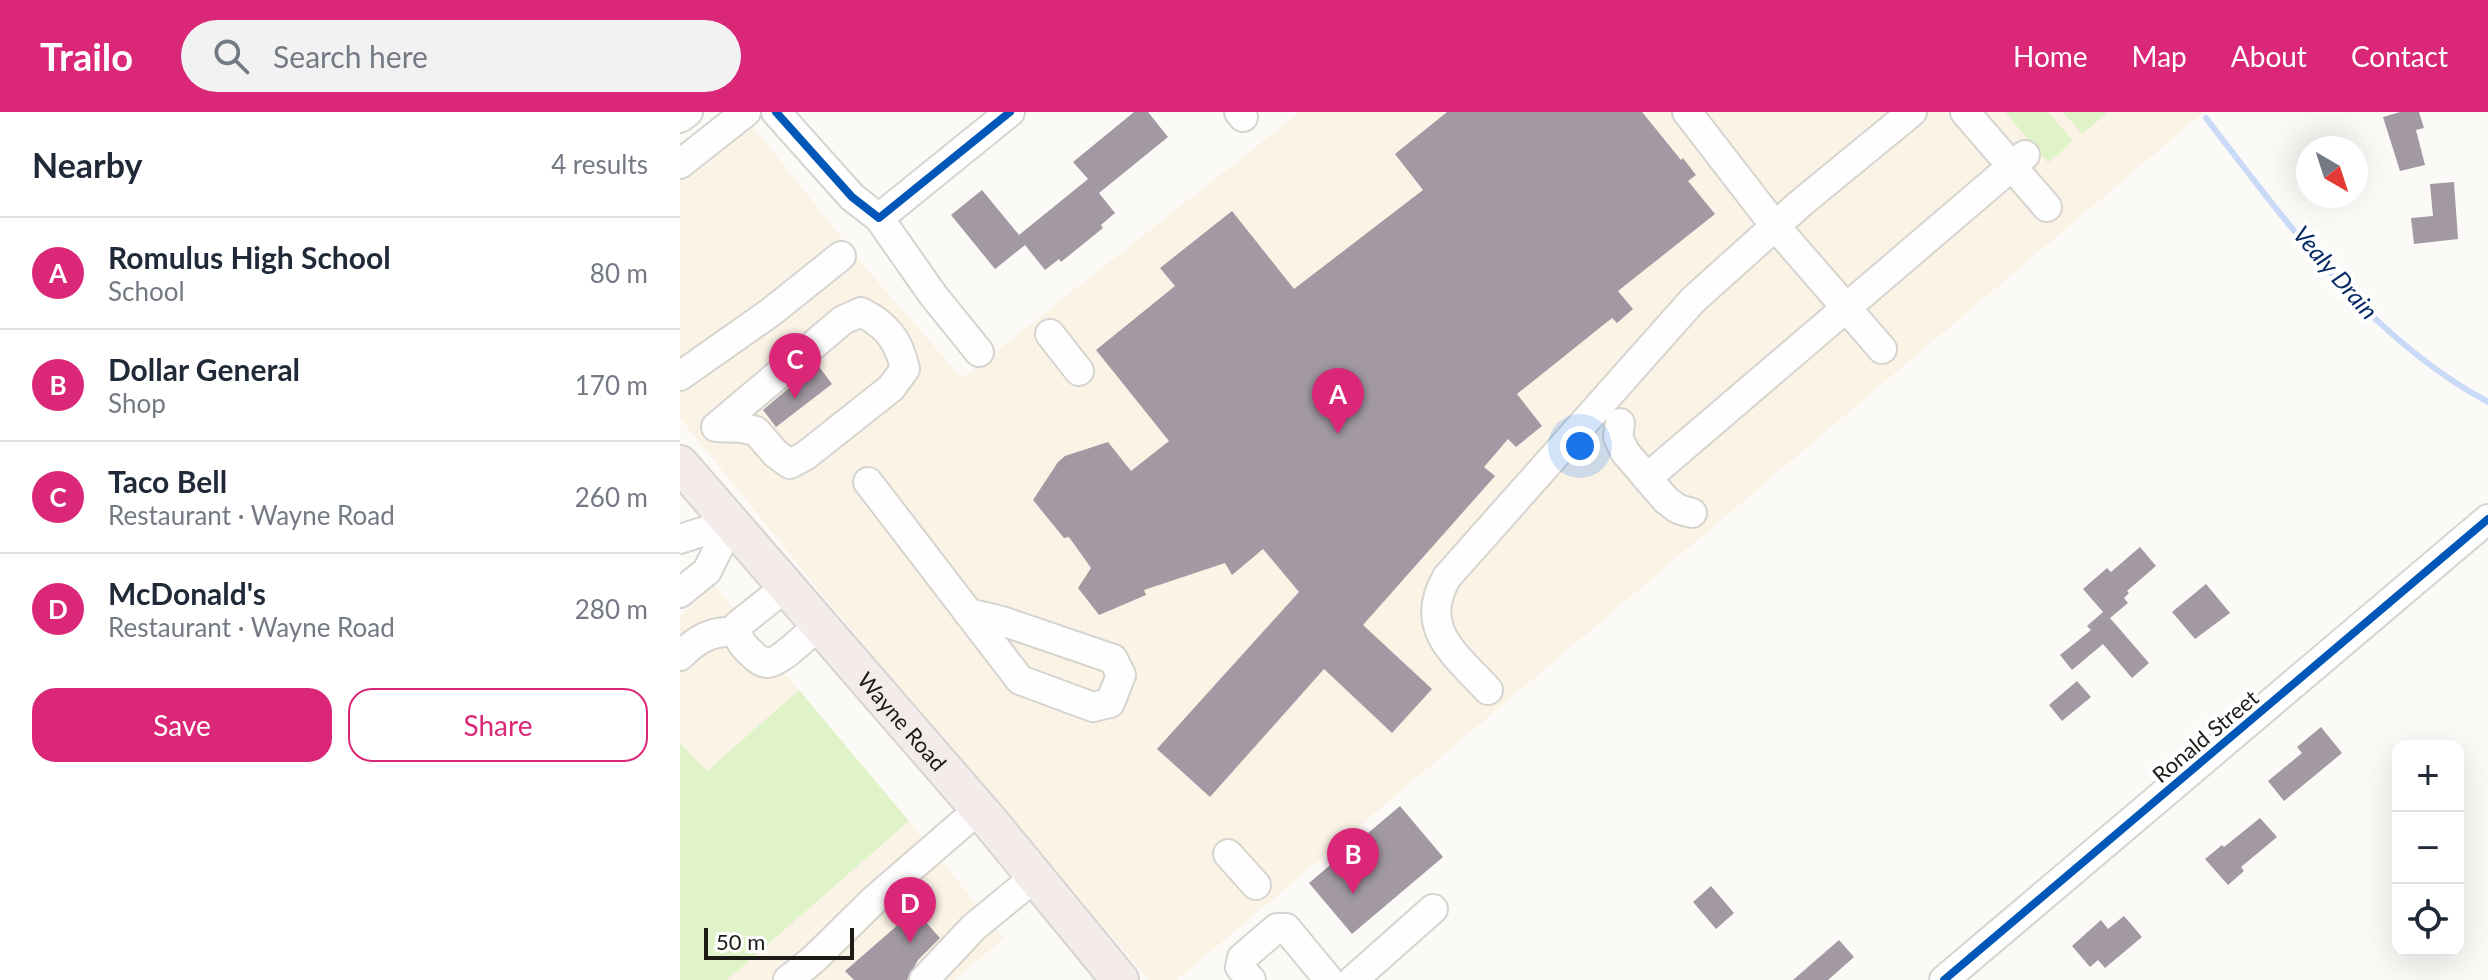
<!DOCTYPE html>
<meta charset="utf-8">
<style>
:root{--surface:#fff;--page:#f2f2f3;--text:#1f2937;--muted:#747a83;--line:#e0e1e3;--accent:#db2777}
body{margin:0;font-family:Lato,sans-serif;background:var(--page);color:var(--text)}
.controls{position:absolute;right:24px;bottom:24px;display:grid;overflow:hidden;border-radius:16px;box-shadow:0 8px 32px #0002}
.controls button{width:72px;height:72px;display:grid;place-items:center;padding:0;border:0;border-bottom:2px solid var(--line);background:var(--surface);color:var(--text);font:40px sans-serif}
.compass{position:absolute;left:1616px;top:24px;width:72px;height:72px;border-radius:50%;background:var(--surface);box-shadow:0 8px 32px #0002;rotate:141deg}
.scale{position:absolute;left:24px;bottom:20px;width:150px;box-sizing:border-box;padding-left:8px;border:4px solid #1e1b16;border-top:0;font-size:22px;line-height:28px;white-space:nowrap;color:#1e1b16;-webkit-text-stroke:6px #fff;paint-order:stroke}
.you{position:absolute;left:900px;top:334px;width:28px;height:28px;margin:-20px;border:6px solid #fff;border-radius:50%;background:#1a73e8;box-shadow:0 0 0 12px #1a73e833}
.badge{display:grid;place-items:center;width:52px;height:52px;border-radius:50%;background:var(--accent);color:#fff;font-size:26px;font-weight:700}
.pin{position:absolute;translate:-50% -66px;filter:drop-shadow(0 2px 4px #0008)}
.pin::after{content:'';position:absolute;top:42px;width:28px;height:24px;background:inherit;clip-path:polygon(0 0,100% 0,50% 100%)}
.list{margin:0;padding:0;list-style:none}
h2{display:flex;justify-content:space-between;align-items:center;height:104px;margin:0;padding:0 32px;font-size:34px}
h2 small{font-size:26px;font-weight:400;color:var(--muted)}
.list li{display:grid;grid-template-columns:52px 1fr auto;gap:24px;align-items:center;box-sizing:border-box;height:112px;padding:0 32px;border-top:2px solid var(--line)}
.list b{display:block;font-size:30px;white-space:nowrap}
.list p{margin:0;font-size:26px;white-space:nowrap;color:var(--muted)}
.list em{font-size:26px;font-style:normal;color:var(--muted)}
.actions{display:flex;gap:16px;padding:24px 32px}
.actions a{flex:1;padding:18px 0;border:2px solid var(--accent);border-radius:24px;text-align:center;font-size:28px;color:var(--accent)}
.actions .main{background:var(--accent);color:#fff}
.icon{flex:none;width:44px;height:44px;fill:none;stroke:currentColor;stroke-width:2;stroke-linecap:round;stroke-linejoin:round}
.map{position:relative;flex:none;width:1808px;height:868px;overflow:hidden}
header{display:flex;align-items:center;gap:48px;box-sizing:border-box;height:112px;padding:0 40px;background:var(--accent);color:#fff}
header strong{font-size:38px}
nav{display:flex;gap:44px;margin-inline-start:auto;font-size:28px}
.search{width:560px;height:72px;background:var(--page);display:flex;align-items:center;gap:20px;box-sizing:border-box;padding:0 28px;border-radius:44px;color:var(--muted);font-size:30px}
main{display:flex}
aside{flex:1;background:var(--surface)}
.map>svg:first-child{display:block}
.built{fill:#fbf3e6}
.green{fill:#e0f3c8}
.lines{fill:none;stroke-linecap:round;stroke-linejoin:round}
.stream{stroke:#c9daf6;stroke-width:6}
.building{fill:#a299a3}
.minor-casing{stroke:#d6d4cf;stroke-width:32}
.major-casing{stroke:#d6d4d2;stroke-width:40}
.minor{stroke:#fffefe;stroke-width:28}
.major{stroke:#f4ecea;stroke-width:36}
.cycleway-casing{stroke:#fff;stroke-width:13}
.cycleway{stroke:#0057b8;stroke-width:8}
.labels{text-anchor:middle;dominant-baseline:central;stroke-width:8;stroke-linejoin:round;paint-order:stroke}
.street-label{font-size:22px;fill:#1e1b16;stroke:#fff}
.water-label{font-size:24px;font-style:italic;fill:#082a65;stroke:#fff}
</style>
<header>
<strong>Trailo</strong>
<div class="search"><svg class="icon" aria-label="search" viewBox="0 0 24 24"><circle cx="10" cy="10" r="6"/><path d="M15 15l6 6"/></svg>Search here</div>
<nav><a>Home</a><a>Map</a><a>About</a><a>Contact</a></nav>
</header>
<main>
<aside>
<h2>Nearby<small>4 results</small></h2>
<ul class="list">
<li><span class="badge">A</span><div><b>Romulus High School</b><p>School</p></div><em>80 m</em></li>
<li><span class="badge">B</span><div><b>Dollar General</b><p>Shop</p></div><em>170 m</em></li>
<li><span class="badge">C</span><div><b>Taco Bell</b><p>Restaurant · Wayne Road</p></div><em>260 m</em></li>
<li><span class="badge">D</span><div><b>McDonald's</b><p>Restaurant · Wayne Road</p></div><em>280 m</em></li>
</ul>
<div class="actions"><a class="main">Save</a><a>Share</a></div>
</aside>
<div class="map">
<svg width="1808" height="868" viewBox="0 0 1808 868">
<rect width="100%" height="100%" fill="#fcfaf7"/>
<g class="built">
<path d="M 620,0 L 1524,0 L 497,868 L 470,868 L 389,777 L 145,486 L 0,306 L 0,65 L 69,9 L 184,154 L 282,266 Z"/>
<path d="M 35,474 L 119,578 L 26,660 L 0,631 L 0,504 Z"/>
<path d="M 229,709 L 324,826 L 275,868 L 47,868 Z"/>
</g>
<g class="green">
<path d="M 1325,0 L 1368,0 L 1393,29 L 1368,51 Z"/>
<path d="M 1383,0 L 1426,0 L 1427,1 L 1402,22 Z"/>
<path d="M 119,578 L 229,709 L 47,868 L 0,868 L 0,631 L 27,659 Z"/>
</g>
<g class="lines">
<path class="stream" d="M 1526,6 C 1606,110 1690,227 1808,290"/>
</g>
<g class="building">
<path d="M 454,0 L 468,0 L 488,25 L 419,81 L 435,101 L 421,113 L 423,116 L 381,150 L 379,147 L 365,158 L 345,133 L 315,157 L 271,103 L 302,78 L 339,123 L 408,67 L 393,50 Z"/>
<path d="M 767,0 L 962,0 L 1001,48 L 1003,46 L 1016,63 L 1008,69 L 1035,102 L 938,179 L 953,197 L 937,211 L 932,206 L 837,282 L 862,314 L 836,335 L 828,327 L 804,355 L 815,364 L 683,513 L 752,577 L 712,621 L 644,557 L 530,685 L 477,637 L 619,480 L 583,437 L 552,463 L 545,451 L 464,478 L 466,483 L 419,503 L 398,476 L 411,456 L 389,425 L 384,426 L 353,388 L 378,350 L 385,344 L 428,330 L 451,359 L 489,329 L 416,238 L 495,174 L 480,156 L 552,99 L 614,177 L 743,78 L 715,42 Z"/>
<path d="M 1720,0 L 1739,0 L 1744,16 L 1736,18 L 1745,53 L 1720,59 L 1703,5 Z"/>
<path d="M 1774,70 L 1778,127 L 1734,132 L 1731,106 L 1753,104 L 1750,72 Z"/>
<path d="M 137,252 L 152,272 L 96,315 L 83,298 Z"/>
<path d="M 1460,435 L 1476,454 L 1447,479 L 1449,481 L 1444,486 L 1448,491 L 1430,506 L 1469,551 L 1452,566 L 1423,532 L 1392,558 L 1380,543 L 1411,518 L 1407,514 L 1423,500 L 1403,477 L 1427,456 L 1431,460 Z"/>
<path d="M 1526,472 L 1550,501 L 1515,527 L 1492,500 Z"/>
<path d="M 1397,569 L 1411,585 L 1382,609 L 1369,593 Z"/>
<path d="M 1641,615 L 1662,641 L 1604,689 L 1588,669 L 1622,641 L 1617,635 Z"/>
<path d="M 720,694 L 763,745 L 672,822 L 629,771 Z"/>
<path d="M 1580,706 L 1597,725 L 1561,755 L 1564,759 L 1548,773 L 1525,747 L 1542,733 L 1544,735 Z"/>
<path d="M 1031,774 L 1054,801 L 1036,817 L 1013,790 Z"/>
<path d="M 235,798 L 260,826 L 238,848 L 227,868 L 174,868 L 165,859 Z"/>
<path d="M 1444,804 L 1462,825 L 1425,856 L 1418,848 L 1410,855 L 1392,834 L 1421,808 L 1428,817 Z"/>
<path d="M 1159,828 L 1174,845 L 1148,868 L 1113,868 Z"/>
</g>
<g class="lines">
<defs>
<g id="minor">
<path d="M 96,0 L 172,85 L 199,106 L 253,183 L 299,240"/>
<path d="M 559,0 L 563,5"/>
<path d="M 1007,0 L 1095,114 L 1202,237"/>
<path d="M 1285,0 L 1367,95"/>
<path d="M 0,6 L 8,0"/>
<path d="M 0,52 L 66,0"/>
<path d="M 199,106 L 330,0"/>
<path d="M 181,200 C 207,213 219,229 225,257 L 211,276 L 125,344 L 110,352 L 96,342 L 76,319 L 62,316 L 36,315 L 163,208 Z"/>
<path d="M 370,222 L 399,259"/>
<path d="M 0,264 L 91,200 L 161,144"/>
<path d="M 940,311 L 938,325 L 945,340 L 986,388 L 998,397 L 1012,401"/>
<path d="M 967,366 L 1345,43"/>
<path d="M 188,370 L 340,568 L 413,595 L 430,591 L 441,563 L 433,547 L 322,509 L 288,501"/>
<path d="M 0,427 L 51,411"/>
<path d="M 107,474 L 58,513 C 56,525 62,533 71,541 C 75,545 80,550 87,551 C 100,551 129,521 140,512"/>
<path d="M 0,481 L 27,459 L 51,411"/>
<path d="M 0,544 C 17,527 32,518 57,520"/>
<path d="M 808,578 C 775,542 737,516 767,465 L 1013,188 L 1121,91 L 1232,0"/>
<path d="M 548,742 L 576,773"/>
<path d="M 108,868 L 134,847 L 195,787 L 299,697"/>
<path d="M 244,868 L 294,815 L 355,765"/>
<path d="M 571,868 L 560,855 L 562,846 L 597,816 L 606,816 L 649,868"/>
<path d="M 673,868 L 753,797"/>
<path d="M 1264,868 L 1808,407"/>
</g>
<g id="major">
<path id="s1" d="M 0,352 L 311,711 L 440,868"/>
</g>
</defs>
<use href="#minor" class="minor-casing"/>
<use href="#major" class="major-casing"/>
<use href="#minor" class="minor"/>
<use href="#major" class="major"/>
<defs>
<g id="cycleway">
<path d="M 96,0 L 172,85 L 199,106 L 330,0"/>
<path d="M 1264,868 L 1808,407"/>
</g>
</defs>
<use href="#cycleway" class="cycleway-casing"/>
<use href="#cycleway" class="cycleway"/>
</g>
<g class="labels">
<g class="street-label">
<text stroke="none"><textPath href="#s1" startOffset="340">Wayne Road</textPath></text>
<text transform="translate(1525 624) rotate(-40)">Ronald Street</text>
</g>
<g class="water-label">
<text transform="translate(1656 160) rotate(49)">Vealy Drain</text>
</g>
</g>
</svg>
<div class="controls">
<button>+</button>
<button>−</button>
<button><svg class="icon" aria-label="locate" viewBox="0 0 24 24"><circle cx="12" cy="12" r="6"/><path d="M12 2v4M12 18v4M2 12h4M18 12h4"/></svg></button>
</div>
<svg class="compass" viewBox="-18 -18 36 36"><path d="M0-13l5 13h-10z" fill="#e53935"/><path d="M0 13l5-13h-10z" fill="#747a83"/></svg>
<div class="scale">50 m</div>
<div class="you"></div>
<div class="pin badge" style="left:658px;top:322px">A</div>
<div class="pin badge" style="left:673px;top:782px">B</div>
<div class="pin badge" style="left:115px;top:287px">C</div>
<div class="pin badge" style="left:230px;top:831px">D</div>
</div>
</main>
